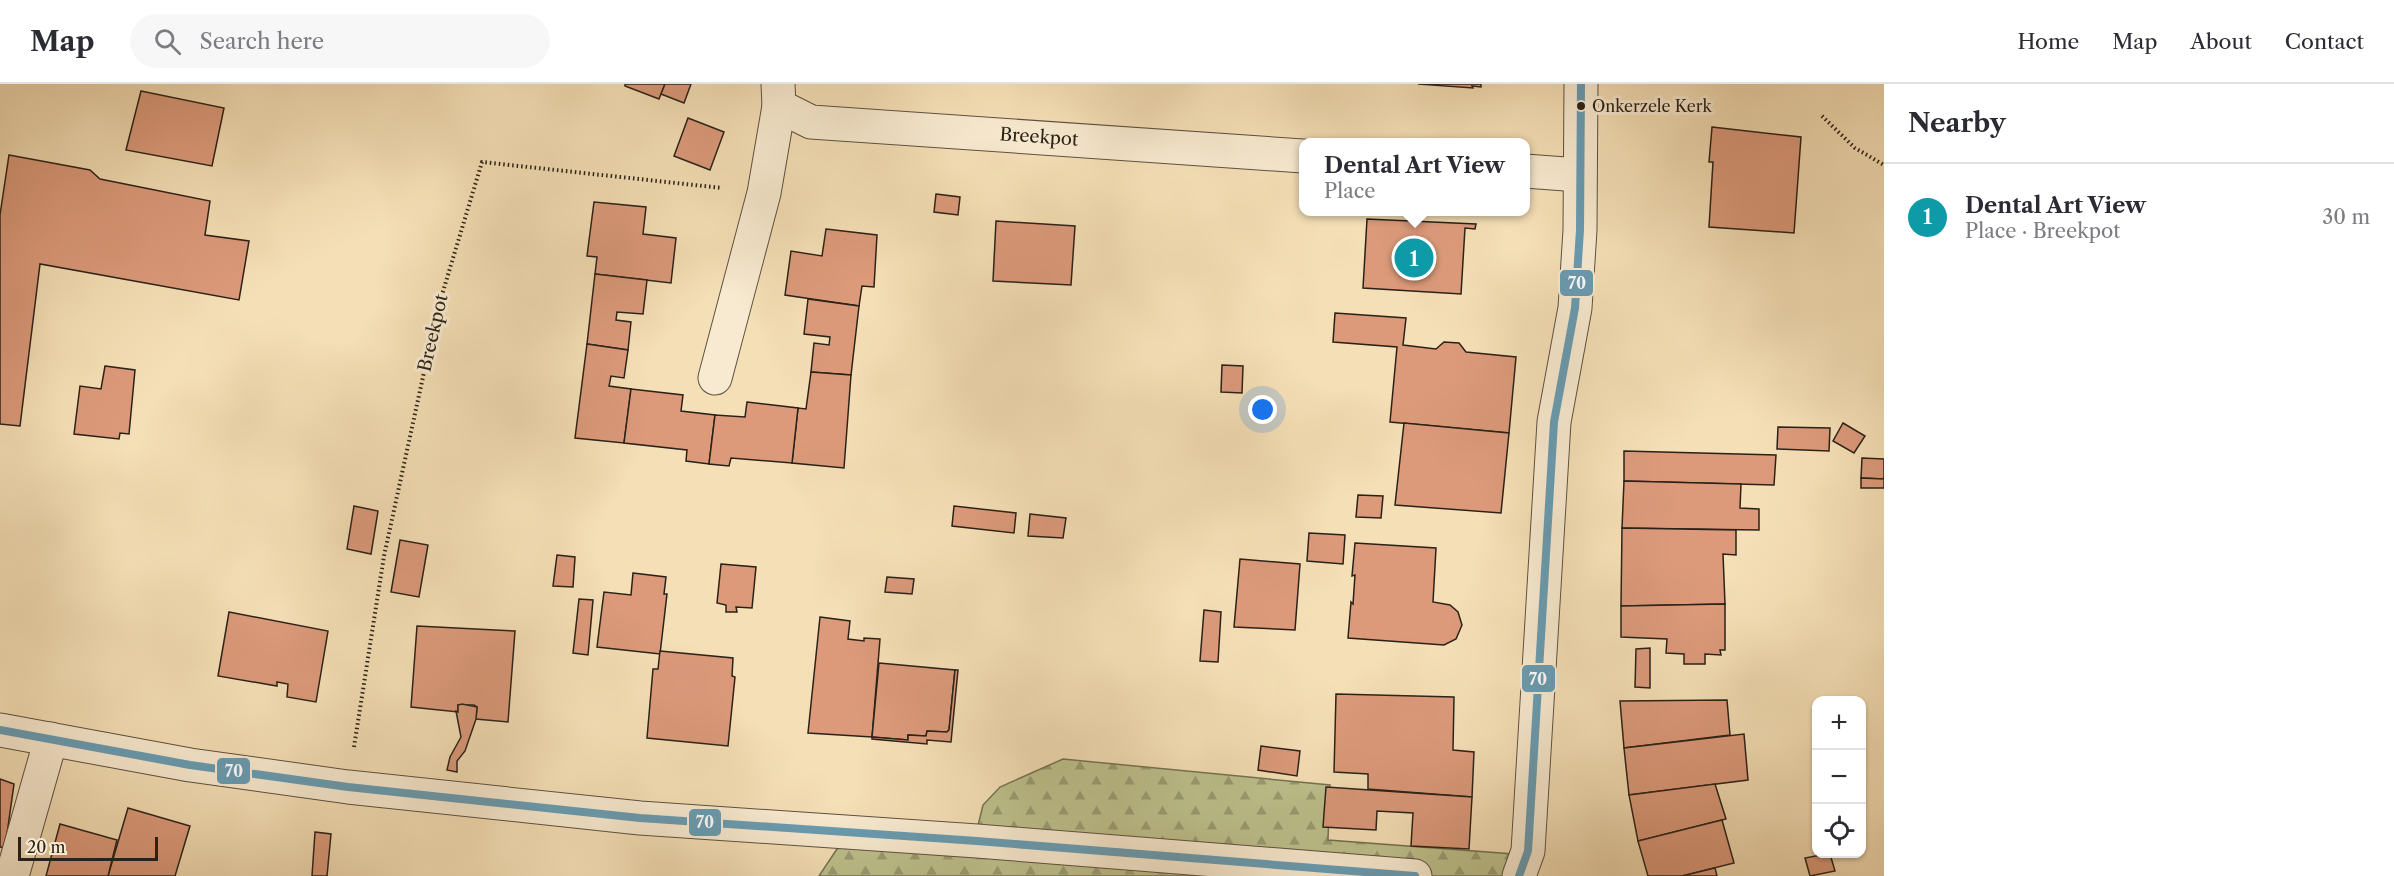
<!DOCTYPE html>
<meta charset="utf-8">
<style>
:root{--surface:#fff;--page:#f7f7f7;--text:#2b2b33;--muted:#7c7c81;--line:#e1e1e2;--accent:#2563eb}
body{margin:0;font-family:"Libre Caslon Text",serif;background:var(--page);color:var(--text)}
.controls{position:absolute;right:18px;bottom:18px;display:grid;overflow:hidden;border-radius:12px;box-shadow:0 2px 4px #0004}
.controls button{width:54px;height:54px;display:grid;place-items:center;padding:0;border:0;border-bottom:2px solid var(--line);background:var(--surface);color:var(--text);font:30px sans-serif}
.scale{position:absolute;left:18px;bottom:15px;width:140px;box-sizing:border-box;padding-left:6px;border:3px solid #2a2218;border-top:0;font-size:16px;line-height:21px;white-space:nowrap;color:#2a2218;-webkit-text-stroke:4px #f8ead0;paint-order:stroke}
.you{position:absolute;left:1263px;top:326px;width:21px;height:21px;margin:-15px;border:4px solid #fff;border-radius:50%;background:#1a73e8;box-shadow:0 0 0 9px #1a73e833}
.badge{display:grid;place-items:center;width:39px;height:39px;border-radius:50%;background:var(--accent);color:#fff;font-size:20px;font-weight:700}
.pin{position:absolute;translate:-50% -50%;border:3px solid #fff;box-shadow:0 2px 6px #0006}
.popup{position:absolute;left:1299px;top:54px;width:231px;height:78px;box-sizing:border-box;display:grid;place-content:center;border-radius:12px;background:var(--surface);filter:drop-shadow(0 2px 4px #0005);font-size:20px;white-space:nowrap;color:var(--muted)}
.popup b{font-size:22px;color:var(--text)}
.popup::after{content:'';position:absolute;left:50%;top:100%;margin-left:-12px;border:12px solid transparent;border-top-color:var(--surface)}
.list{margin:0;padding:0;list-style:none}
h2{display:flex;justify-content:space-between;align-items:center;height:78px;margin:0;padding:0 24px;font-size:26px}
h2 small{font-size:20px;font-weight:400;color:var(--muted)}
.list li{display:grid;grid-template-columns:39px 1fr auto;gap:18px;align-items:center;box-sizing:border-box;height:108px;padding:0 24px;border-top:2px solid var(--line)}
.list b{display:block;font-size:22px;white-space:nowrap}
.list p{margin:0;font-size:20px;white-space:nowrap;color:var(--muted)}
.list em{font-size:20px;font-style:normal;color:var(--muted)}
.icon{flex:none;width:33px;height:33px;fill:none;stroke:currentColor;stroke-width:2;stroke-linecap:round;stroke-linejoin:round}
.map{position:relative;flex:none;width:1884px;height:792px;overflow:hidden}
header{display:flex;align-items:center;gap:36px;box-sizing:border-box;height:84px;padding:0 30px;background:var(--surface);border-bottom:2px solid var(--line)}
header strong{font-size:28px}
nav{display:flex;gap:33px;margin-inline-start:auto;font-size:21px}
.search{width:420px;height:54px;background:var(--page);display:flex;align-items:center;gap:15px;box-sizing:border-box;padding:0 21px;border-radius:33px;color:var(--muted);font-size:22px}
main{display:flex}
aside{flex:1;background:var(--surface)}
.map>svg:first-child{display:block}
.forest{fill:url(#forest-firs);stroke:#747252;stroke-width:1.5}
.building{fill:#dc9a7b;stroke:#2a2218;stroke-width:1.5}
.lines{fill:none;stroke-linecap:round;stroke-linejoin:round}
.minor-casing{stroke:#5d5140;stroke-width:35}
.path{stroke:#2a2218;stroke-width:4;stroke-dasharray:1.5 3;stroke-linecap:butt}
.minor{stroke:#f8ead0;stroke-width:33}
.bus-1-casing{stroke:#f8ead0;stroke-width:12}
.bus-1{stroke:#689cb3;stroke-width:8}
.bus-dot{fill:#2a2218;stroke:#f8ead0;stroke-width:2}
.labels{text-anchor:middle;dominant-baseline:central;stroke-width:6;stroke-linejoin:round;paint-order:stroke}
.bus-label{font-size:16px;fill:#2a2218;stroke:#f8ead0;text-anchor:start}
.street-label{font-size:18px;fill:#2a2218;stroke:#f8ead0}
.line-badge{stroke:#f8ead0;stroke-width:2}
.badge-label{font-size:16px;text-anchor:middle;font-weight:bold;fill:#fff}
</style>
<header>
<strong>Map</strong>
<div class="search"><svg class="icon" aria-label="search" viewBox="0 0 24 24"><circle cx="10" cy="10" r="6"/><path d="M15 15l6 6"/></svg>Search here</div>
<nav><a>Home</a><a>Map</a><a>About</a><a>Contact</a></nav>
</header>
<main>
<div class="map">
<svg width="1884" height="792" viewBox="0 0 1884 792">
<defs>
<pattern id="forest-firs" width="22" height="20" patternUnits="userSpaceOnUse" patternTransform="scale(1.5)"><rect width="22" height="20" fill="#bdc18d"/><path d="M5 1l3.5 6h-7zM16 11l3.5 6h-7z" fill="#9a9c72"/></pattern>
</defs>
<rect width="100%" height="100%" fill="#f5dfb6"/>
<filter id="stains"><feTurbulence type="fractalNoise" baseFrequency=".00333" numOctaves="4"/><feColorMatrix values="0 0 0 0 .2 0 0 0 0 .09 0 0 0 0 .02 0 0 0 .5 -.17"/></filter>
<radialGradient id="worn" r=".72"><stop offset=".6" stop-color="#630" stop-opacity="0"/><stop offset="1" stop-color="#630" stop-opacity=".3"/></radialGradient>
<path class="forest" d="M 1063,675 L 1330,701 L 1328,756 L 1514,770 L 1524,792 L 819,792 L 837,765 L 873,754 L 971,770 L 983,721 L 1000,703 Z"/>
<g class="building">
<path d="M 625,0 L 665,0 L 659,15 L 625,2 Z"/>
<path d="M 665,0 L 691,0 L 684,19 L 661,10 Z"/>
<path d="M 1418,0 L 1481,0 L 1481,3 L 1472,2 L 1473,4 Z"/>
<path d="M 141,7 L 224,24 L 212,82 L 126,66 Z"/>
<path d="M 688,34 L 724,48 L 710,86 L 674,72 Z"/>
<path d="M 1712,43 L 1801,53 L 1794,149 L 1709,143 L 1713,78 L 1709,78 Z"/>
<path d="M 9,71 L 90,86 L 100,95 L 210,117 L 205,151 L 249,157 L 239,216 L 40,180 L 20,342 L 0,340 L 0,131 Z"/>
<path d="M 936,110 L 960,113 L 958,131 L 934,128 Z"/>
<path d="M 594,118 L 646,123 L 643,150 L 676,154 L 671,199 L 595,190 L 597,173 L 587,172 Z"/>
<path d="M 1367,135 L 1476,140 L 1475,145 L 1465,144 L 1461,210 L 1363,204 Z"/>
<path d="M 996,137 L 1075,142 L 1071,201 L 993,197 Z"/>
<path d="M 826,145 L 877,151 L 874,203 L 862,202 L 859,222 L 785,211 L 791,167 L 822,172 Z"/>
<path d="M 595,190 L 647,196 L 643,230 L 617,228 L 616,236 L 631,238 L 628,266 L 587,260 Z"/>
<path d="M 808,215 L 859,222 L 851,291 L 811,288 L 814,259 L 829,261 L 830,253 L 804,250 Z"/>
<path d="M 1335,229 L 1406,234 L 1403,261 L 1436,265 L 1444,258 L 1459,259 L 1466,268 L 1516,273 L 1509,349 L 1390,338 L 1397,263 L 1333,258 Z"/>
<path d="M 587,260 L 628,266 L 624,294 L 611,292 L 609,302 L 631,305 L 624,359 L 575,354 Z"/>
<path d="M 1222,281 L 1243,282 L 1242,309 L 1221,308 Z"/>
<path d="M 105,282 L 135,286 L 129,350 L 120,349 L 119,355 L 74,350 L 80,302 L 101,305 Z"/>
<path d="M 811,288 L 851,291 L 844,384 L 792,379 L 798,324 L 806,325 Z"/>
<path d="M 631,305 L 683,311 L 681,327 L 715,331 L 709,380 L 686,377 L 687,366 L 624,359 Z"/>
<path d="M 747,318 L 798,324 L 792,379 L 731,374 L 729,382 L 709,380 L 715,331 L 745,333 Z"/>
<path d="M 1404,339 L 1509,349 L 1501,429 L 1395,421 Z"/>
<path d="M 1843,339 L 1865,352 L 1854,369 L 1833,357 Z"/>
<path d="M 1778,343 L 1830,344 L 1829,367 L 1777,365 Z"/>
<path d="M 1624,367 L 1776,371 L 1774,401 L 1624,397 Z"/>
<path d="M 1862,374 L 1884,375 L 1884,395 L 1861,394 Z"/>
<path d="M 1861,394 L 1884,395 L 1884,404 L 1861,404 Z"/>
<path d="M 1624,397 L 1741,400 L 1740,424 L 1759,425 L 1759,446 L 1622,444 Z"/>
<path d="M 1358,411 L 1383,412 L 1381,434 L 1356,433 Z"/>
<path d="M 354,422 L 378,427 L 371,470 L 347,465 Z"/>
<path d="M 954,422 L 1016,429 L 1014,449 L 952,442 Z"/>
<path d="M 1030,430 L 1066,434 L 1063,454 L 1028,452 Z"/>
<path d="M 1622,444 L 1736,446 L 1736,471 L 1723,470 L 1725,520 L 1621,522 Z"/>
<path d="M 1309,449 L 1345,451 L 1343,480 L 1307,477 Z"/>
<path d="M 400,456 L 428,461 L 419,513 L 391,508 Z"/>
<path d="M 1355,459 L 1436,464 L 1433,518 L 1450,521 L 1458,528 L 1462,541 L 1456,555 L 1444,561 L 1348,554 L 1351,518 L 1353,520 L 1355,491 L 1352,492 Z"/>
<path d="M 557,471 L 575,473 L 573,503 L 553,502 Z"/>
<path d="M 1240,475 L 1300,480 L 1295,546 L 1234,543 Z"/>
<path d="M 721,480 L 756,483 L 752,524 L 736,523 L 737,528 L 726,528 L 726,521 L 717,519 Z"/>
<path d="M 633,489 L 666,493 L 664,510 L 667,510 L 660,570 L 597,563 L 604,508 L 631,511 Z"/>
<path d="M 887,493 L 914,495 L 912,510 L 885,508 Z"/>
<path d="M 579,515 L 593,516 L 588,571 L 573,569 Z"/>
<path d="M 1725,520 L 1725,566 L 1720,566 L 1721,571 L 1705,570 L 1705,580 L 1684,580 L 1684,570 L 1666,569 L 1667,555 L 1621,553 L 1621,522 Z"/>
<path d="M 1204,526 L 1221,528 L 1218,578 L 1200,577 Z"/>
<path d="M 229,528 L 328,547 L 316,618 L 287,613 L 288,600 L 277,598 L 277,602 L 218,592 Z"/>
<path d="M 820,533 L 850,537 L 848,555 L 864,557 L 864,554 L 880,555 L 872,653 L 808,649 Z"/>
<path d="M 417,542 L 515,547 L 508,638 L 476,635 L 477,623 L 474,621 L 458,621 L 458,628 L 411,623 Z"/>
<path d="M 1650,564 L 1650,604 L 1635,603 L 1636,565 Z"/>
<path d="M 660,567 L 733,574 L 732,592 L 735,593 L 728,662 L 647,654 L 653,585 L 658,585 Z"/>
<path d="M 879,579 L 955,586 L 949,646 L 947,648 L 927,647 L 926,652 L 908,651 L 908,656 L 872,653 Z"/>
<path d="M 955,586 L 958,586 L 951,658 L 927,656 L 927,660 L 872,655 L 872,653 L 908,656 L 908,651 L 926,652 L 927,647 L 947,648 L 949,646 Z"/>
<path d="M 1336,610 L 1454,613 L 1453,666 L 1474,668 L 1472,713 L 1368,705 L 1368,690 L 1334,688 Z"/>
<path d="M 1727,616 L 1730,651 L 1624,664 L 1620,617 Z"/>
<path d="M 462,620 L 477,623 L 476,635 L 465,667 L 457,677 L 457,688 L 447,686 L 450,673 L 461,653 L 456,627 L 458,628 L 458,621 Z"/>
<path d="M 1744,650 L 1748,696 L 1629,711 L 1624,664 Z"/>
<path d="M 1261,662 L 1300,667 L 1297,692 L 1258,686 Z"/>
<path d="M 0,695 L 14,700 L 5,764 L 0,763 Z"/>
<path d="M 1715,700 L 1726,735 L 1638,757 L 1629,711 Z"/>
<path d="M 1326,703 L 1472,713 L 1469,765 L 1411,762 L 1413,729 L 1377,727 L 1376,746 L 1323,743 Z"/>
<path d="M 128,724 L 190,742 L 175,792 L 108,792 Z"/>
<path d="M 1722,736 L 1734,779 L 1682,792 L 1648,792 L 1638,757 Z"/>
<path d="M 60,740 L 117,756 L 108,792 L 46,792 Z"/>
<path d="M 315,748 L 331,750 L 327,792 L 312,792 Z"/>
<path d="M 1826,770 L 1830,770 L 1835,787 L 1810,792 L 1805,774 Z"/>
<path d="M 1715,784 L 1717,792 L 1682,792 Z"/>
</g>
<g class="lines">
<defs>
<g id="minor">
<path d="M 778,0 L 779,22 L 811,38 L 1303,72"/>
<path d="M 1525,87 L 1579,91"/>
<path d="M 715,294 L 764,109 L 779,22"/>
<path d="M 0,646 L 190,681 L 348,703 L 640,734 L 977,757 L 1415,792"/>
<path d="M 12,792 L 51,655"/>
<path d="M 1519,792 L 1528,767 L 1554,338 L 1575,224 L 1580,146 L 1581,0"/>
</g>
</defs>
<use href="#minor" class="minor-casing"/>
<g class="path">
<path d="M 1822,32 L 1855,64 L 1884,81"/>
<path d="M 354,663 L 384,472 L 438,224 L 482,78 L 722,104"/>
</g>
<use href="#minor" class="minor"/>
<defs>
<g id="bus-1">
<path d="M 0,646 L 190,681 L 348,703 L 640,734 L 977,757 L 1415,792"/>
<path d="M 1519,792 L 1528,767 L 1554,338 L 1575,224 L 1580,146 L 1581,0"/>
</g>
</defs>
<use href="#bus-1" class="bus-1-casing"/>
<use href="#bus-1" class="bus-1"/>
</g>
<circle class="bus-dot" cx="1581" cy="22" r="5"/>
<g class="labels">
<g class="bus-label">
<text x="1592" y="22">Onkerzele Kerk</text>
</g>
<g class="street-label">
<text transform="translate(1039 53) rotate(4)">Breekpot</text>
<text transform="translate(433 249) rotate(-77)">Breekpot</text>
</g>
</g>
<g class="line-badge">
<rect x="1559" y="185" width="35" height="28" rx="6" fill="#689cb3"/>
<rect x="1521" y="580" width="35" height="29" rx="6" fill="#689cb3"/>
<rect x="216" y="673" width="35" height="28" rx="6" fill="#689cb3"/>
<rect x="688" y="724" width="34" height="29" rx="6" fill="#689cb3"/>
</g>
<g class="badge-label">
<text x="1577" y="205">70</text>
<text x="1538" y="601">70</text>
<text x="234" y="693">70</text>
<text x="705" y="744">70</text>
</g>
<rect width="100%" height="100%" filter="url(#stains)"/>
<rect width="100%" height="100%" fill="url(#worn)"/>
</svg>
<div class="controls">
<button>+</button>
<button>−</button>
<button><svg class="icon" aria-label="locate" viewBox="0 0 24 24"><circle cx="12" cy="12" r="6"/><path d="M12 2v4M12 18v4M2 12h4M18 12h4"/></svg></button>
</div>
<div class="scale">20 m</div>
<div class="you"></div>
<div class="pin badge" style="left:1414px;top:174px;background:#0f9aa8">1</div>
<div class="popup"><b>Dental Art View</b>Place</div>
</div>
<aside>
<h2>Nearby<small></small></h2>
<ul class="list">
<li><span class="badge" style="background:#0f9aa8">1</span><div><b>Dental Art View</b><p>Place · Breekpot</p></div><em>30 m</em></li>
</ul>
</aside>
</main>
